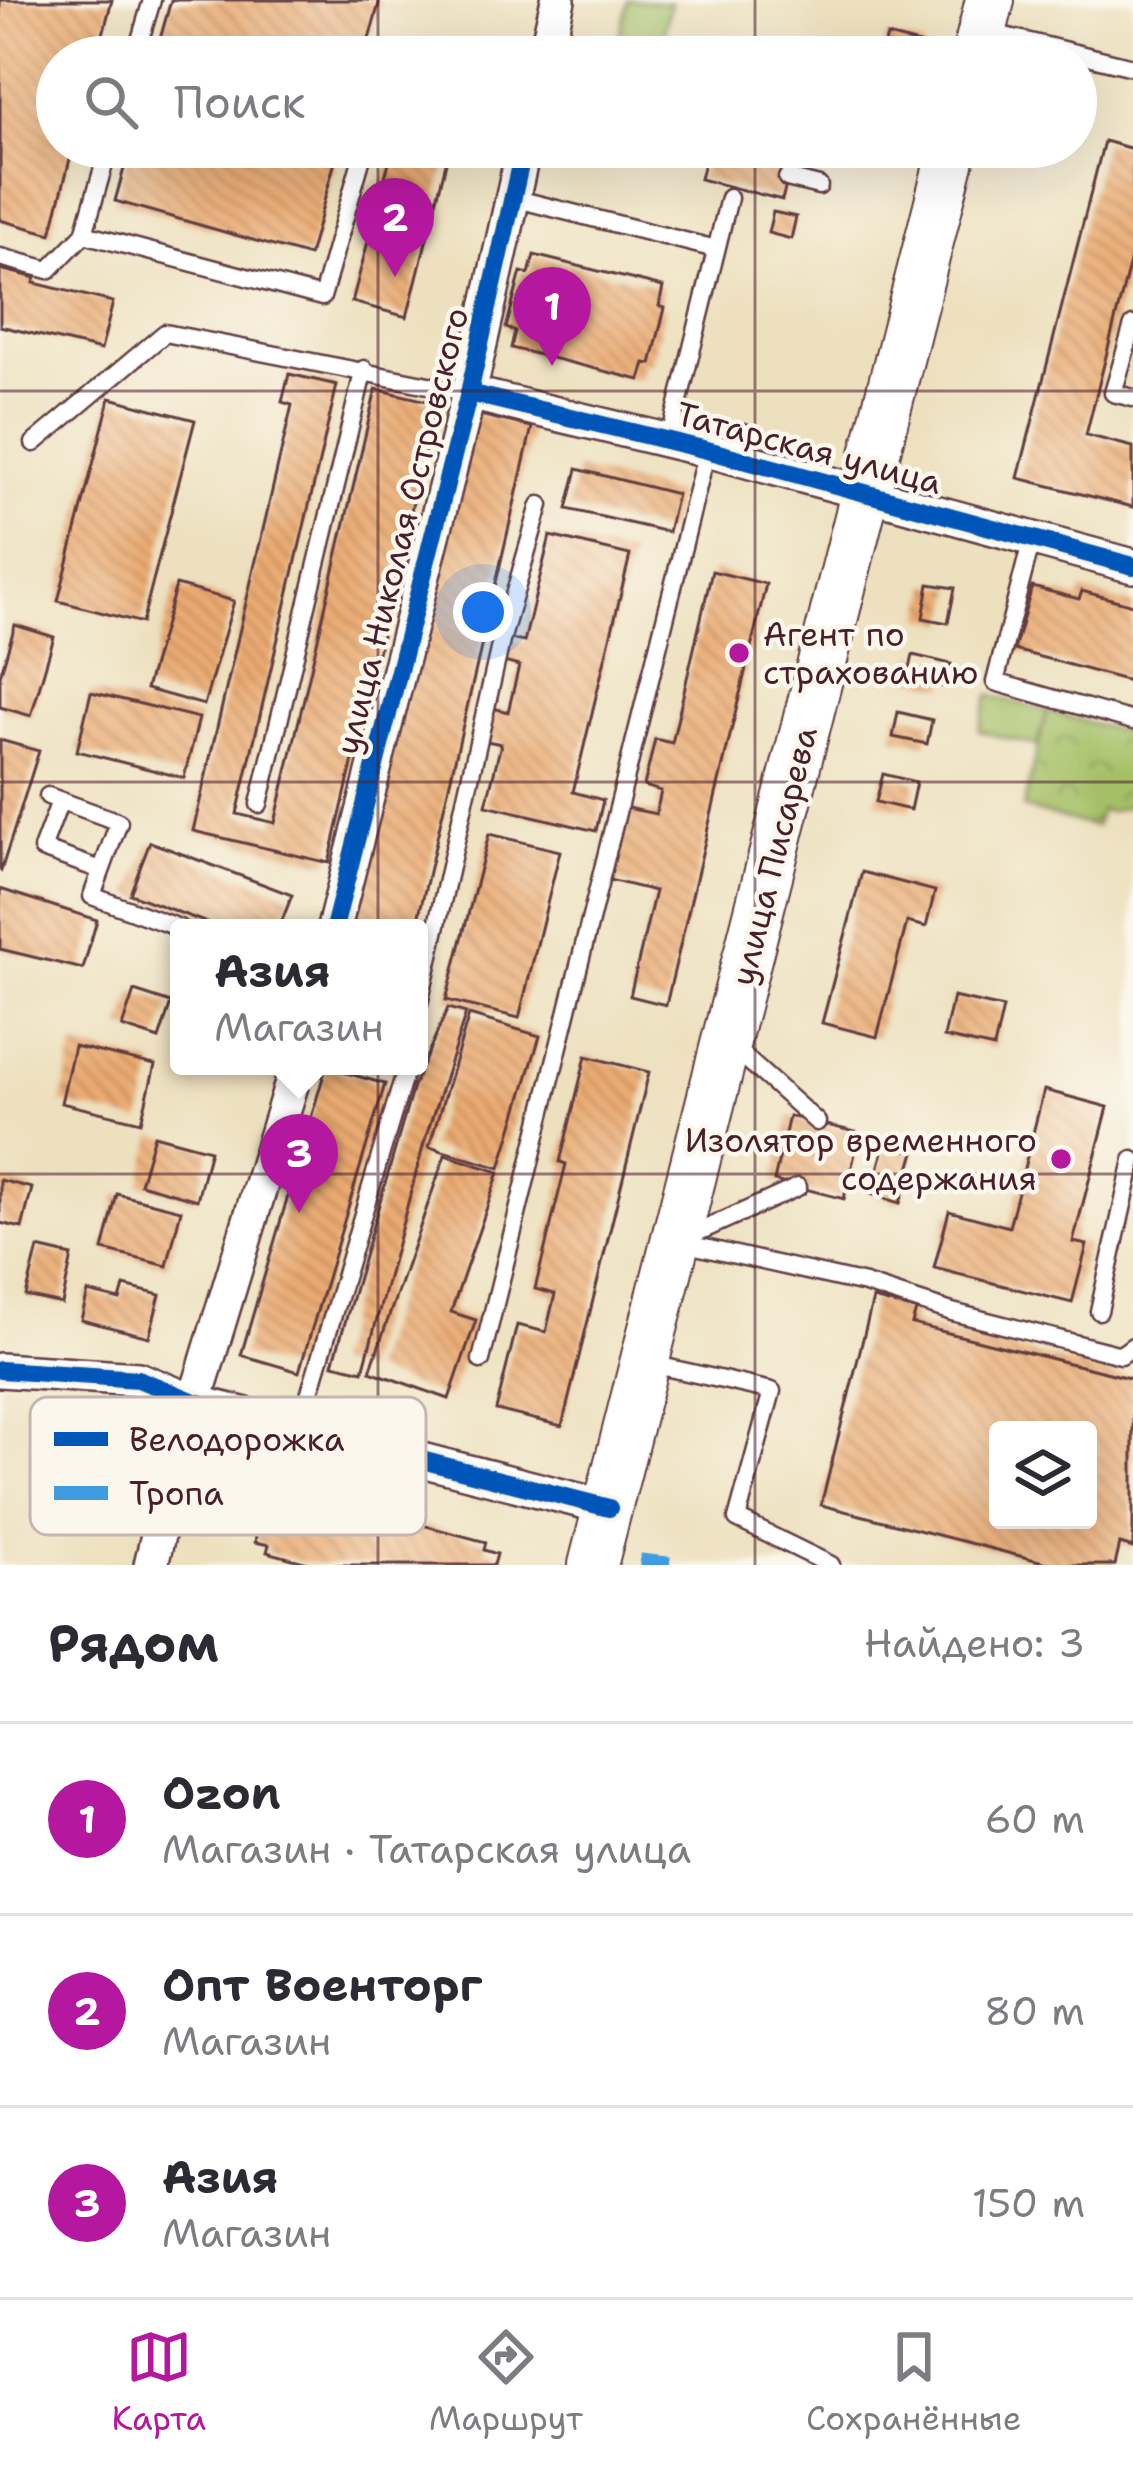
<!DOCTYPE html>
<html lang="ru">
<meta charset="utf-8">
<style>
:root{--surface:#fff;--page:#f7f7f7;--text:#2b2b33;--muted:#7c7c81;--line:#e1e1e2;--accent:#b5179e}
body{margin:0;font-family:"Shantell Sans",sans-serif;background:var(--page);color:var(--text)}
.controls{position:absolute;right:36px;bottom:36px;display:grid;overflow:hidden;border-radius:12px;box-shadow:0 12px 48px #0002}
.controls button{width:108px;height:108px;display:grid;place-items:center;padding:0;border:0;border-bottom:3px solid var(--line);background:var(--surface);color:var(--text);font:60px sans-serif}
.you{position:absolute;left:483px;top:612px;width:42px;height:42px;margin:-30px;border:9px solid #fff;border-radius:50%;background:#1a73e8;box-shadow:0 0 0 18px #1a73e833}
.badge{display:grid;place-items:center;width:78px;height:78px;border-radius:50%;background:var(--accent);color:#fff;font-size:39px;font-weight:700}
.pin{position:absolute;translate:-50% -99px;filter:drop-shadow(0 3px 6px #0008)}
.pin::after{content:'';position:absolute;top:63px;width:42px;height:36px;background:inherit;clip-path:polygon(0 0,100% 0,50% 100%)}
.popup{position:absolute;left:170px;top:919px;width:258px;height:156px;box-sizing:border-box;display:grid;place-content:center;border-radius:12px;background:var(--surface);filter:drop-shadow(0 3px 9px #0005);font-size:39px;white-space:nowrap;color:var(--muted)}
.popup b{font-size:45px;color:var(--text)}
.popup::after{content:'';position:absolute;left:50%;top:100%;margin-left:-24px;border:24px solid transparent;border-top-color:var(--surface)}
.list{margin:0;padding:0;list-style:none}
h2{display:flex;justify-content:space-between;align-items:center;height:156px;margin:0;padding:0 48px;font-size:51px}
h2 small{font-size:39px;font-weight:400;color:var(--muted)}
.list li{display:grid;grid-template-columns:78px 1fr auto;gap:36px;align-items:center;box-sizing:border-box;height:192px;padding:0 48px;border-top:3px solid var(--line)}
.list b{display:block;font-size:45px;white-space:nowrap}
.list p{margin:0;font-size:39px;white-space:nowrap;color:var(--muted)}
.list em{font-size:39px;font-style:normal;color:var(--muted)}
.icon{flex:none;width:66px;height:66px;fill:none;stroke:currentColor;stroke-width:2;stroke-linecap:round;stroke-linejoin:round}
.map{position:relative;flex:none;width:1133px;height:1565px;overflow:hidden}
.search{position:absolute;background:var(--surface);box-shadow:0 12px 48px #0002;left:36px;right:36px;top:36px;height:132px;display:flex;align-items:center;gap:30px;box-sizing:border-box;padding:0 42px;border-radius:66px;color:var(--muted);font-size:45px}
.sheet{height:732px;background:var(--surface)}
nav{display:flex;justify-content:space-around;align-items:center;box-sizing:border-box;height:168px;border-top:3px solid var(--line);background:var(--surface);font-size:33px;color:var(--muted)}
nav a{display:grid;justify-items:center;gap:6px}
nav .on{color:var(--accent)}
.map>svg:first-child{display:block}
.park{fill:url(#park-crowns);stroke:#777048;stroke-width:3}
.pitch{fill:#a4c066;stroke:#777048;stroke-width:3}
.building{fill:url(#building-back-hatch);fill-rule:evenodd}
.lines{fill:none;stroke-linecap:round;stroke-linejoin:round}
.service-casing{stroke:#623c41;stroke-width:21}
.minor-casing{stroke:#623c41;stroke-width:38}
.secondary-casing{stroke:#623c41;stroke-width:52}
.service{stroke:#fff;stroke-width:16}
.minor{stroke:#fff;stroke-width:33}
.secondary{stroke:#fff;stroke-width:48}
.quiet{stroke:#409be1;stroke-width:15;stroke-dasharray:30 15;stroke-linecap:butt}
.cycleway-casing{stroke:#fbf7ec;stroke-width:26}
.cycleway{stroke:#0057b8;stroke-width:18}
.grid{fill:none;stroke:#4a1f2b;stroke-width:3;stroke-opacity:0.55}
.poi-dot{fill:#b5179e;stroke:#fbf7ec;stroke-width:4.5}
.labels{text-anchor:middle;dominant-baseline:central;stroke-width:9;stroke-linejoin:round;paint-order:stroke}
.street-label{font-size:33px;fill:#4a1f2b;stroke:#fbf7ec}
.poi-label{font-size:33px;fill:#4a1f2b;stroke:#fbf7ec;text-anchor:start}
.key{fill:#fbf7ec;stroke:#c6b6b2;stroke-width:3}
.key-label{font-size:33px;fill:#4a1f2b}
</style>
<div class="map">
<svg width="1133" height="1565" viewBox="0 0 1133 1565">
<defs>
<pattern id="park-crowns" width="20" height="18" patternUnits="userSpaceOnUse" patternTransform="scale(3)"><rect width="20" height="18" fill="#a4c066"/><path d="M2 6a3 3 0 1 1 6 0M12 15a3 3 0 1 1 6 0" fill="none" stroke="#889b54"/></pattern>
<pattern id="building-back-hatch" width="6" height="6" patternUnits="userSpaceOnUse" patternTransform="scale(3)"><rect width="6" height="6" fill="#ebab72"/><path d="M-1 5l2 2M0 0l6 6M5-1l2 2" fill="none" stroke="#c08b5e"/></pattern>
</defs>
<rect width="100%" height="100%" fill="#fbf7ec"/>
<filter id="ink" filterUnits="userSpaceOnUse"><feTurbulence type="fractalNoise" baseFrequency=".00833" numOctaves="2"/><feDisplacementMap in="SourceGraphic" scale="24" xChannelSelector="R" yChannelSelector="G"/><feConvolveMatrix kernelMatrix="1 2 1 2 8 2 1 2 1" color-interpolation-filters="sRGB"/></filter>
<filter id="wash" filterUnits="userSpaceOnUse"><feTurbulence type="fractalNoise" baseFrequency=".004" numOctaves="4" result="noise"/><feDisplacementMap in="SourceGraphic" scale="48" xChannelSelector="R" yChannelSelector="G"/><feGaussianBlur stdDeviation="2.7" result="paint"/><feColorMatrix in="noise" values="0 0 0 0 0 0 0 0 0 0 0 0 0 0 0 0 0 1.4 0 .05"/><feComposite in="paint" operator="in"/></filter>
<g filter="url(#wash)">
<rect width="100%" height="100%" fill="#ede0be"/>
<g class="park">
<path d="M 628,0 L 671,3 L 658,57 L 591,57 L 595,40 L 617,45 Z"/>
<path d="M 1047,711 L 1133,735 L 1132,805 L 1109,812 L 1100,810 L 1095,827 L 1023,808 Z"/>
</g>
<path class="pitch" d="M 989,695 L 1047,711 L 1037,746 L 979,731 Z"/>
<g id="blocks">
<g class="building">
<path d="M 0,0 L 112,0 L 97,57 L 57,57 L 57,147 L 73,147 L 51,234 L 0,220 Z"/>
<path d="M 171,0 L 380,0 L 364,57 L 155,57 Z"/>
<path d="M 887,36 L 924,45 L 921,57 L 881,57 Z"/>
<path d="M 1104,141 L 1133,149 L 1133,250 L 1086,435 L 1133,447 L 1133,507 L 1018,478 Z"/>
<path d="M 130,147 L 339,147 L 309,256 L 115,201 Z"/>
<path d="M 393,147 L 450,147 L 407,317 L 352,302 Z"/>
<path d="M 708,147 L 751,147 L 793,157 L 782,200 L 700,179 Z"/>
<path d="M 773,212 L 796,217 L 791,239 L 768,233 Z"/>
<path d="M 534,255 L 663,287 L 659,306 L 665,308 L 651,364 L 645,363 L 640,380 L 511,348 L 515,331 L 506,328 L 521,272 L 529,274 Z"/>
<path d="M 0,269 L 36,278 L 34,283 L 113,302 L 101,350 L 0,326 Z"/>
<path d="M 289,374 L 337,385 L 237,814 L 275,823 L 376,389 L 436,403 L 329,863 L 193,831 L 292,405 L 282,402 Z"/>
<path d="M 110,398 L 195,420 L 142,623 L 58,601 Z"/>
<path d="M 471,413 L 532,427 L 416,928 L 351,928 Z"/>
<path d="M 577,469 L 677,494 L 668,532 L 567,509 Z"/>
<path d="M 550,536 L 630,555 L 573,792 L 603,800 L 596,831 L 486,805 L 501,744 L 482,740 L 489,707 L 508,712 L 519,666 L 504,662 L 510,639 L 524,642 Z"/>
<path d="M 712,571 L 766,584 L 666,1005 L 630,996 L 655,891 L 609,880 L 627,808 L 656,814 L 661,791 L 644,786 L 655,739 L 672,743 Z"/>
<path d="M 929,584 L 955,588 L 948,623 L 923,618 Z"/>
<path d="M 176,585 L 234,601 L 204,705 L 146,689 Z"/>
<path d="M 1032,587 L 1079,599 L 1082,591 L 1133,605 L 1133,682 L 1014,650 Z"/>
<path d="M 15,625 L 54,637 L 31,716 L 0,707 L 0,676 Z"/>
<path d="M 913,655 L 951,664 L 945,687 L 908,678 Z"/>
<path d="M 91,692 L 199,718 L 184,778 L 77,751 Z"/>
<path d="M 898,712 L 932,720 L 927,744 L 893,737 Z"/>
<path d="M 0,740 L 39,751 L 1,871 L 0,870 Z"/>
<path d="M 883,774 L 916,782 L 910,810 L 876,802 Z"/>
<path d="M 489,834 L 560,851 L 519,1018 L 446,1000 Z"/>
<path d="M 150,842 L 292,895 L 279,928 L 220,928 L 130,894 Z"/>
<path d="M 862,872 L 935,891 L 926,927 L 907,922 L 877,1037 L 822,1023 Z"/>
<path d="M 0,889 L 97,920 L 83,969 L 0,949 Z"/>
<path d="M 134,991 L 171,1003 L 159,1039 L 122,1027 Z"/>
<path d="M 953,997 L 1003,1008 L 994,1048 L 944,1037 Z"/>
<path d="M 448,1008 L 466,1013 L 424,1143 L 363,1371 L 333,1364 L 413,1087 Z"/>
<path d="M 469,1015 L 540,1036 L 500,1168 L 429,1147 Z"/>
<path d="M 74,1046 L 155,1065 L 141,1122 L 61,1103 Z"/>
<path d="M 586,1056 L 649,1072 L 562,1426 L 496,1410 L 517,1325 L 546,1332 L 555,1294 L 535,1289 L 566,1164 L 560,1162 Z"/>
<path d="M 326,1067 L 385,1084 L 299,1372 L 241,1355 Z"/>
<path d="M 1044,1090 L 1108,1107 L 1073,1242 L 1087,1245 L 1072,1303 L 934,1268 L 949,1211 L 1009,1227 Z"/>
<path d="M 789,1116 L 860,1133 L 844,1199 L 774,1181 Z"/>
<path d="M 154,1135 L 210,1150 L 197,1200 L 140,1184 Z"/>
<path d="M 885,1144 L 915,1152 L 900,1203 L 871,1194 Z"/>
<path d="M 445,1155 L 499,1172 L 451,1312 L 476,1320 L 449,1399 L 370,1371 Z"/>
<path d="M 0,1180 L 32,1188 L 22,1228 L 0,1223 Z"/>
<path d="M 117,1194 L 181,1210 L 167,1266 L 103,1250 Z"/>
<path d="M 38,1248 L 72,1256 L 62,1304 L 26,1296 Z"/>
<path d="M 124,1286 L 160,1295 L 149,1337 L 81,1320 L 88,1292 L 120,1300 Z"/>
<path d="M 873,1299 L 916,1310 L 912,1324 L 1133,1379 L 1133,1548 L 1120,1544 L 1115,1565 L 1055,1565 L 821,1505 ZM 998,1430 L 1088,1430 L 1088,1520 L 998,1520 Z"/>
<path d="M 284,1488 L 486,1542 L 484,1550 L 497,1554 L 494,1565 L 315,1565 L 267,1552 L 269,1545 L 255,1542 L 260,1509 L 264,1510 L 268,1494 L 281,1497 Z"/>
</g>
</g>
</g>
<g filter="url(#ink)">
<use href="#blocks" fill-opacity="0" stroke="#623c41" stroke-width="3"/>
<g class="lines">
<defs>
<g id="service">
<path d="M 984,31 L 1133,67"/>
<path d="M 135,57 L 152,0"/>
<path d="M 109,147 L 84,234 L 322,297 L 364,150"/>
<path d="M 787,178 L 819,186"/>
<path d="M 513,198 L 716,249"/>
<path d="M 0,257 L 49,270 L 84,234"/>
<path d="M 1133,325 L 1113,393 L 1133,398"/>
<path d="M 669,441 L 729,198"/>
<path d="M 34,443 L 165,333 L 469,393"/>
<path d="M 738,459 L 744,432"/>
<path d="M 1032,539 L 995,682 L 1133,721"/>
<path d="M 48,796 L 119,822 L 92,896 L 179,928"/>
<path d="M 60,801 L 42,849 L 101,870"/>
<path d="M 259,804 L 364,369"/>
<path d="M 419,1004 L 501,641 L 540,505"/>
<path d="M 733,1047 L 817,1122"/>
<path d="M 683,1239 L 798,1187"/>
<path d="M 678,1242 L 865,1284 L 952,1312 L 1121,1355 L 1133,1346"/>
<path d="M 1099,1311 L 1133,1160"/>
<path d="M 481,1360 L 707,450"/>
<path d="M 647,1363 L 772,1391 L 737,1519 L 831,1565"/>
<path d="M 299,1429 L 407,1066"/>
</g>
<g id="minor">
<path d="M 545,57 L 558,0"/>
<path d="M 469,393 L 707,450 L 1133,566"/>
<path d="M 334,928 L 469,393 L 524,147"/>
<path d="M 0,1370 L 138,1379 L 195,1402 L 609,1508"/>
<path d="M 151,1565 L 172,1476 L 297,1066"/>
</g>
<g id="secondary">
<path d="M 976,57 L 990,0"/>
<path d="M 593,1565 L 953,147"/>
</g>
</defs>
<use href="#service" class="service-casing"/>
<use href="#minor" class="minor-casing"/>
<use href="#secondary" class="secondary-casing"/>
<use href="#service" class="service"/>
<use href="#minor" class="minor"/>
<use href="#secondary" class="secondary"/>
<path class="quiet" d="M 640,1561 L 676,1565"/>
<defs>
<g id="cycleway">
<path d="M 469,393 L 707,450 L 1133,566"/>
<path d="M 334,928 L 469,393 L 524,147"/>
<path d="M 0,1370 L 138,1379 L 195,1402 L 609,1508"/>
</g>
</defs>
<use href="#cycleway" class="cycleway-casing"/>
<use href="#cycleway" class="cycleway"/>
</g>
</g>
<path class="grid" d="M 378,0 L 378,57M 755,0 L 755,57M 378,147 L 378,1565M 755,147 L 755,1565M 0,391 L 1133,391M 0,782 L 1133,782M 0,1174 L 1133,1174"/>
<g class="poi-dot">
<circle cx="739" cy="653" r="12"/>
<circle cx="1061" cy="1159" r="12"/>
</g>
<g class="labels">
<g class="street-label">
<text transform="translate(809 448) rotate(15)">Татарская улица</text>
<text transform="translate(402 531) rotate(-76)">улица Николая Островского</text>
<text transform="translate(774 856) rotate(-76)">улица Писарева</text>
</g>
<g class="poi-label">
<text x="763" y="634">Агент по<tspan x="763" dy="38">страхованию</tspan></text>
<text x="1037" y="1140" text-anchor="end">Изолятор временного<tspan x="1037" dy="38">содержания</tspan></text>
</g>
</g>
<rect x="30" y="1397" width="396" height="138" rx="18" class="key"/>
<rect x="54" y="1432" width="54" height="14" fill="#0057b8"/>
<rect x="54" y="1486" width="54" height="14" fill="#409be1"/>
<g class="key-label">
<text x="129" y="1451">Велодорожка</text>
<text x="129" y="1505">Тропа</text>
</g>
</svg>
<div class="controls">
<button><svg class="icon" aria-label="layers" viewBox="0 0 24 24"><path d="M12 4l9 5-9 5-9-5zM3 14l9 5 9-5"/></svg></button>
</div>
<div class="you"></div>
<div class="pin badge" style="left:552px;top:366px">1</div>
<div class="pin badge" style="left:395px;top:277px">2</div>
<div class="pin badge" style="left:299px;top:1213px">3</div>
<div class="popup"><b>Азия</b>Магазин</div>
<div class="search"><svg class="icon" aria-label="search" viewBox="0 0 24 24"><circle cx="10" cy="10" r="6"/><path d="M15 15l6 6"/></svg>Поиск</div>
</div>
<section class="sheet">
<h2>Рядом<small>Найдено: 3</small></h2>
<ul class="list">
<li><span class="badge">1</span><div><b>Ozon</b><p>Магазин · Татарская улица</p></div><em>60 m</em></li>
<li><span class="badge">2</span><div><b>Опт Военторг</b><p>Магазин</p></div><em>80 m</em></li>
<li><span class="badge">3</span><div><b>Азия</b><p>Магазин</p></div><em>150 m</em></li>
</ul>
</section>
<nav>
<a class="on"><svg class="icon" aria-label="map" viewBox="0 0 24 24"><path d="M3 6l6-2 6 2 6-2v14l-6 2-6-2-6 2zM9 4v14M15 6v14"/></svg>Карта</a>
<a><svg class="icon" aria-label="directions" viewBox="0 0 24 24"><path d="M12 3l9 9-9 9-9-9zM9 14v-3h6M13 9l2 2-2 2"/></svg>Маршрут</a>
<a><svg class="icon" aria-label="saved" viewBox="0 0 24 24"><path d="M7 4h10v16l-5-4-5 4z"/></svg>Сохранённые</a>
</nav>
